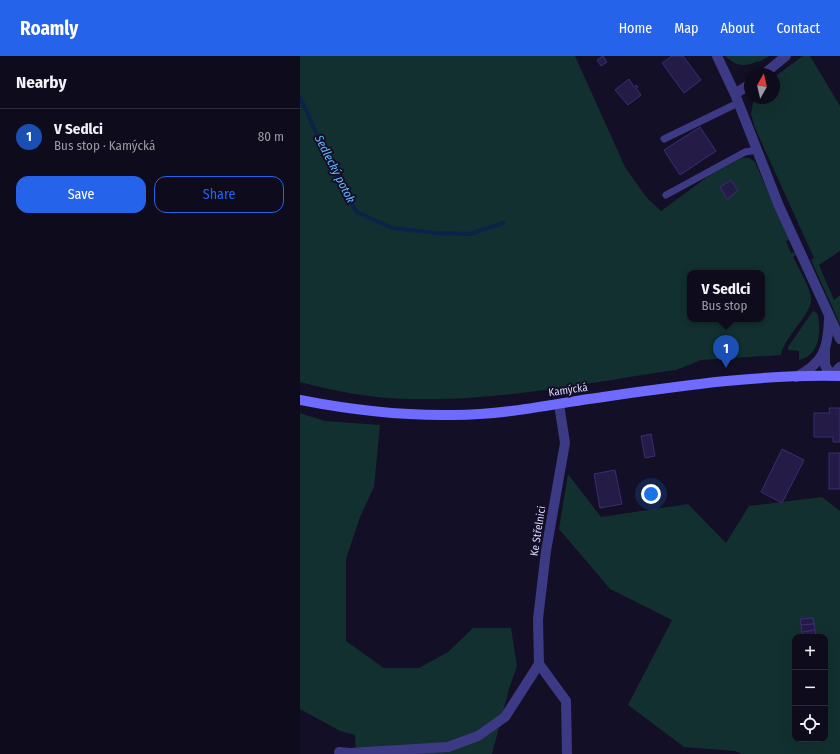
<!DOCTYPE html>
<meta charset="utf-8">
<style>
:root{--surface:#0e0b1c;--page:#1c1929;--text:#f1f3f6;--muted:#9b9ba3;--line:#2e2b3b;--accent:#2563eb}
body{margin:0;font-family:"Fira Sans Condensed",sans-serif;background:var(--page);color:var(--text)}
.controls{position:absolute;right:12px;bottom:12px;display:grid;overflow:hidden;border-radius:8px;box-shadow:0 4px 16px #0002}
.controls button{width:36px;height:36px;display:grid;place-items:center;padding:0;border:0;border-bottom:1px solid var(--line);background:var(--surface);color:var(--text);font:20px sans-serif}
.compass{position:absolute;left:444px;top:12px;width:36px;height:36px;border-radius:50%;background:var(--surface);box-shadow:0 4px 16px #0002;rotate:8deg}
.you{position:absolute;left:351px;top:438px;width:14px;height:14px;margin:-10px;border:3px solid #fff;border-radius:50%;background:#1a73e8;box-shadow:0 0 0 6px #1a73e833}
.badge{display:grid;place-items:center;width:26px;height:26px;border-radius:50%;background:var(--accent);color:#fff;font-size:13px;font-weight:700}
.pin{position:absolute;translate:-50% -33px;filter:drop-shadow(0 1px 2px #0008)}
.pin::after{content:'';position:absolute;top:21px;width:14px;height:12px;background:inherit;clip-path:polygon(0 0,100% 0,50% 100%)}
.popup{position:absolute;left:387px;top:214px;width:78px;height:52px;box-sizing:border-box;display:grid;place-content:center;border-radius:8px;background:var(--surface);filter:drop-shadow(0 1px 3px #0005);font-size:13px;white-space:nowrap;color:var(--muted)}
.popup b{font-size:15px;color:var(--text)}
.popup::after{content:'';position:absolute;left:50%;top:100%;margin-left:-8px;border:8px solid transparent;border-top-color:var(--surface)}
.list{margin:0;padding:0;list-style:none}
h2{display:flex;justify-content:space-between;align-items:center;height:52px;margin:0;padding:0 16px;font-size:17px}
h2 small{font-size:13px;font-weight:400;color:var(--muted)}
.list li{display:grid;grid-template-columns:26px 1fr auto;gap:12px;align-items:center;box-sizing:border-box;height:56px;padding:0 16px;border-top:1px solid var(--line)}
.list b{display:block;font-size:15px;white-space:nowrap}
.list p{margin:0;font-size:13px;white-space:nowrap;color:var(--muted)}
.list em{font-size:13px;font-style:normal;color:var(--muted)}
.actions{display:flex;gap:8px;padding:12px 16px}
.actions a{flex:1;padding:9px 0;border:1px solid var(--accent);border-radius:12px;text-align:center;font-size:14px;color:var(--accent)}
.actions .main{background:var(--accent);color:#fff}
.icon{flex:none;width:22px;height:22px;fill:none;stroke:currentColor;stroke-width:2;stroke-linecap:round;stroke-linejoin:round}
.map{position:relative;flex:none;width:540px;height:698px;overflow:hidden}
header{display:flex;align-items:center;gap:24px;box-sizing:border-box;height:56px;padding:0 20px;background:var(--accent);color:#fff}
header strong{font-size:19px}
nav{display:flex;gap:22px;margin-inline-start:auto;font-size:14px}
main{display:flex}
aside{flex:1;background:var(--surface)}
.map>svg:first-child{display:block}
.green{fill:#12302f;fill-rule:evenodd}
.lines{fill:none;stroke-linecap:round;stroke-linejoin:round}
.stream{stroke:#0c2248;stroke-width:4}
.building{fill:#241b47;stroke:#3b2d73}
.service{stroke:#3d3a85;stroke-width:7}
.minor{stroke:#3d3a85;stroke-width:10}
.secondary{stroke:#6f6bff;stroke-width:10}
.labels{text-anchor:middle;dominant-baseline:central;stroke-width:4;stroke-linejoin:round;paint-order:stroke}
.street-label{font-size:11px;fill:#d9d4ff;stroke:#130f26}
.water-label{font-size:12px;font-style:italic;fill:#62b6ff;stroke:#130f26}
</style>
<header>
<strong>Roamly</strong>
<nav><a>Home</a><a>Map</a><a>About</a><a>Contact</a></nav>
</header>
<main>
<aside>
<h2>Nearby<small></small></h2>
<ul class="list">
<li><span class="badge" style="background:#1a4fb4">1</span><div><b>V Sedlci</b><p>Bus stop · Kamýcká</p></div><em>80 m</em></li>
</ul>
<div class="actions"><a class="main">Save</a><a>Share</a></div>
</aside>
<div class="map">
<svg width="540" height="698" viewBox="0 0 540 698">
<rect width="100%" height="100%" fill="#130f26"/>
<g class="green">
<path d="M 0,0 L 275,0 L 325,111 L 347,142 L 361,155 L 410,119 L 442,102 L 449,102 L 455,106 L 489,184 L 486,185 L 491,197 L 494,196 L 496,199 L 493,201 C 499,213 508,227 511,241 C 514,257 484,280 481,299 L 401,304 L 376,314 C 286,327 195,346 105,343 C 69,342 34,335 0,326 ZM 390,217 L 462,217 L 462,263 L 390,263 Z"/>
<path d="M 425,0 L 469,0 L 459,6 L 458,5 C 446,11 437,11 425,0 Z"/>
<path d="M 503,0 L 510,0 L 540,50 L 540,195 L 519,209 L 534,244 L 540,239 L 540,268 L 511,204 L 514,202 L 455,72 L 451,58 L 454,42 L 474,42 L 474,21 Z"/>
<path d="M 513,255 L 517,257 C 522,274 520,300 499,304 L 499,295 L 488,294 L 488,291 Z"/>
<path d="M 0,357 L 25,365 L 80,369 L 74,431 L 60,461 L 46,503 L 46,585 L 84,612 L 119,612 L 148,596 L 173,572 L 211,572 L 217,610 L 209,633 L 192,698 L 56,698 L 55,679 L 40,675 L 0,653 Z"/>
<path d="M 268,418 L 301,461 L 388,448 L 426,487 L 449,450 L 522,441 L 540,455 L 540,698 L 442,698 L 435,695 L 384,691 L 328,649 L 372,564 L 310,533 L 259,473 ZM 513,562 L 515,581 L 525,581 L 525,683 L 495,683 L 495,581 L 502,581 L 501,563 Z"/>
</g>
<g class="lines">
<path class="stream" d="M 0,41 L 41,132 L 57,156 L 92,172 L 137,177 L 170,178 L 203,167"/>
</g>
<g class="building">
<path d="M 303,0 L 307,6 L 301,10 L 297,4 Z"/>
<path d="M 372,0 L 383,0 L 401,24 L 384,37 L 362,7 Z"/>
<path d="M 329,23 L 334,31 L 336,29 L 338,31 L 336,32 L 341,39 L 328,49 L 315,34 Z"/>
<path d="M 400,71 L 416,95 L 380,119 L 364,94 Z"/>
<path d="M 431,124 L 438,135 L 427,143 L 420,131 Z"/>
<path d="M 529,352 L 540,352 L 540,386 L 533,386 L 533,381 L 514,381 L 514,357 L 530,357 Z"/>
<path d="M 351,378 L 355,400 L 345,402 L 341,380 Z"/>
<path d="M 482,393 L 504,404 L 482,447 L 461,436 Z"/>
<rect x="529" y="397" width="11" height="36"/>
<path d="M 315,414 L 322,448 L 300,452 L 294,418 Z"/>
<path d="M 513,562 L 514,568 L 501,569 L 500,563 Z"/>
<path d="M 514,568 L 515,574 L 502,576 L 501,569 Z"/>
<path d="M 515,574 L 516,581 L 502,581 L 502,576 Z"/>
</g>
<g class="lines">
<g class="service">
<path d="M 364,83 L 438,47"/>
<path d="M 366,139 L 445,96 L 457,94"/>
</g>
<g class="minor">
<path d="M 417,0 L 435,38 L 479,150 L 540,283"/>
<path d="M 464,18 L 486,0"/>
<path d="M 435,38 L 450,28"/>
<path d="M 525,294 L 525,309 L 531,320 L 540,311"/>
<path d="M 496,321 C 523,307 528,294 529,263"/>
<path d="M 259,348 L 265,387 L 246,495 L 238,563 L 239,608 L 266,645 L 267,698"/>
<path d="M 39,696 L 50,697 L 148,691 L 178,680 L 205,661 L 239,608"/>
</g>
<path class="secondary" d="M 0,344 C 51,354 101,360 153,359 C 196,359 240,351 282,344 C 367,332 453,318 540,320"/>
</g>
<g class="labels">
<g class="street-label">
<text transform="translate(268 334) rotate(-8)">Kamýcká</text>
<text transform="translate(238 475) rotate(-81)">Ke Střelnici</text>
</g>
<g class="water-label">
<text transform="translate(35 113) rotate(63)">Sedlecký potok</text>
</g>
</g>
</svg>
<div class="controls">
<button>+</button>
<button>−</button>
<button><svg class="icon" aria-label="locate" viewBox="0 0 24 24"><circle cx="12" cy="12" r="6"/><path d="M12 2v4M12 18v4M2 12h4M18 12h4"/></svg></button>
</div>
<svg class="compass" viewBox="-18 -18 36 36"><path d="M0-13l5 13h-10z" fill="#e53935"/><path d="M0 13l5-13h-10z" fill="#9b9ba3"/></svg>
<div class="you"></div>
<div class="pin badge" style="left:426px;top:312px;background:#1a4fb4">1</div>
<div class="popup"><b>V Sedlci</b>Bus stop</div>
</div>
</main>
